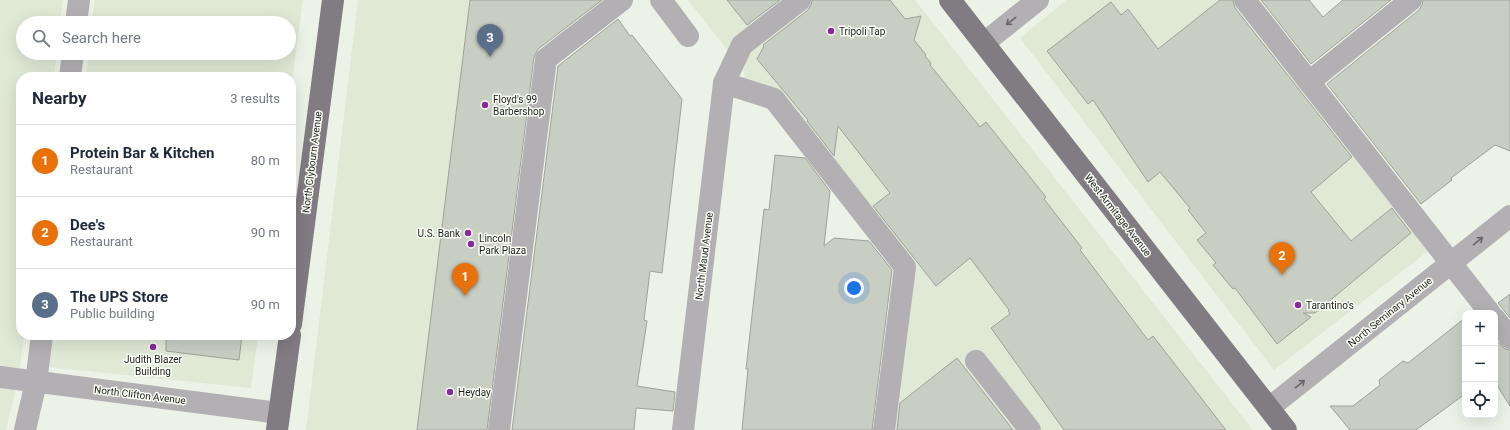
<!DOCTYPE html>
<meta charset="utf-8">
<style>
:root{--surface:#fff;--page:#f2f2f3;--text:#1f2937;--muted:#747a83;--line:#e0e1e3;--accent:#852c98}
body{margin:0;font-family:Roboto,sans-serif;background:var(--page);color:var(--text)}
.controls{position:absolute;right:12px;bottom:12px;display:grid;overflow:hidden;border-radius:8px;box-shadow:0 4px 16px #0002}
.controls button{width:36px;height:36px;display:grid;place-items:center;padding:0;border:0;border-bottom:1px solid var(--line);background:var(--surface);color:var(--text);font:20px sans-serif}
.you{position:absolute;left:854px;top:288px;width:14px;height:14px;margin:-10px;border:3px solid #fff;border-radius:50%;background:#1a73e8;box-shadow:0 0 0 6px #1a73e833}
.badge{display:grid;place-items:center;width:26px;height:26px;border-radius:50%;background:var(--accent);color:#fff;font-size:13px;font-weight:700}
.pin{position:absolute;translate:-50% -33px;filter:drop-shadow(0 1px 2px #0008)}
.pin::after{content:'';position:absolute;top:21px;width:14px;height:12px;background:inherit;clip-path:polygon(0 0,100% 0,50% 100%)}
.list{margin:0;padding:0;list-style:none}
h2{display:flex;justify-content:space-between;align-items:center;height:52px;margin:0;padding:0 16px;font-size:17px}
h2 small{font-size:13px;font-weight:400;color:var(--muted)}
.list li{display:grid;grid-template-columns:26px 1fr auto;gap:12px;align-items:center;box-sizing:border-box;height:72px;padding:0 16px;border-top:1px solid var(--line)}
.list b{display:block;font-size:15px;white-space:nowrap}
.list p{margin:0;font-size:13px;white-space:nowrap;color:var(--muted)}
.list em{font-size:13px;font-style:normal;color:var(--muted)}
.icon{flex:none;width:22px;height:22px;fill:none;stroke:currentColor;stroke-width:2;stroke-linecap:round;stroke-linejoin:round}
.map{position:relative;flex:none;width:1510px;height:430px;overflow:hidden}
.search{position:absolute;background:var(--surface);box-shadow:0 4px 16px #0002;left:16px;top:16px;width:280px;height:44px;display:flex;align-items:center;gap:10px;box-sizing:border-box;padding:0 14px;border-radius:22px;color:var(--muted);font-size:15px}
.panel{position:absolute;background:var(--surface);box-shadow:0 4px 16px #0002;left:16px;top:72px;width:280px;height:268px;border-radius:16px}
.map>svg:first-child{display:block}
.built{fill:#e0e8d6}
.building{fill:#c9cec3;stroke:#9ea298}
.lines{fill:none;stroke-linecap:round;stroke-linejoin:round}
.minor{stroke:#b3b0b4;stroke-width:22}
.major{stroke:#817b82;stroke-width:22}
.oneway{stroke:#686768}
.poi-dot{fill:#852c98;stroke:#fbfff6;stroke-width:1.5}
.labels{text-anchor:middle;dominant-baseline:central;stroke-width:3;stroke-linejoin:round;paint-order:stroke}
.poi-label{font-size:10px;fill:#1d1e1b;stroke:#fbfff6;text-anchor:start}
.street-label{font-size:10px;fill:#1d1e1b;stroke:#fbfff6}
</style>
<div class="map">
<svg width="1510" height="430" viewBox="0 0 1510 430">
<rect width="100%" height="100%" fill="#edf2e7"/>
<g class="built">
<path d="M 0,0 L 63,0 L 60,23 L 23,23 L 23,53 L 57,53 L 54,77 L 21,77 L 21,335 L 24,335 L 19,375 L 6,430 L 0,430 Z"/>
<path d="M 95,0 L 303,0 L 291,87 L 291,77 L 86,77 L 89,53 L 289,53 L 289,23 L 92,23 Z"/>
<path d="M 358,0 L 608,0 L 530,62 L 481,430 L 306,430 Z"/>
<path d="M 688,0 L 915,0 L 1253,430 L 884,430 L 904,267 L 770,98 L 745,90 L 744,71 Z"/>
<path d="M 1066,0 L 1245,0 L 1436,245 L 1274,370 L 1020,38 Z"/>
<path d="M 53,335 L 258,335 L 251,388 L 48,367 Z"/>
</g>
<g class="building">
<path d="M 470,0 L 602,0 L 538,49 L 534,57 L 487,430 L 417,430 Z"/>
<path d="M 727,0 L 780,0 L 747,25 Z"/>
<path d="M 812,0 L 890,0 L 905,19 L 921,16 L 914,40 L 926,55 L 925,56 L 931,63 L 930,65 L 980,127 L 986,122 L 1046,197 L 1044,199 L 1082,248 L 1080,250 L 1148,340 L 1153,336 L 1226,430 L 1064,430 L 991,328 L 1010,314 L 1008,311 L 1009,310 L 970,258 L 936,286 L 873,206 L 890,193 L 838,126 L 834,156 L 807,121 L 808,120 L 757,59 L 764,46 L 763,45 L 808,10 L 811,5 Z"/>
<path d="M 1220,0 L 1233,0 L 1235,8 L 1352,157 L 1311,192 L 1351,241 L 1392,208 L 1411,233 L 1315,313 L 1303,313 L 1311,317 L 1277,344 L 1235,288 L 1233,289 L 1213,265 L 1216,263 L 1197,240 L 1206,233 L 1188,210 L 1190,208 L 1160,172 L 1148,182 L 1093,100 L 1088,104 L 1047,51 L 1111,2 L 1121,15 L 1128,9 L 1158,49 Z"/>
<path d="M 1261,0 L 1309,0 L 1323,17 L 1343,0 L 1391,0 L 1311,64 Z"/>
<path d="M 1423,0 L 1510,0 L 1510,151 L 1495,145 L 1451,178 L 1452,180 L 1421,204 L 1327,84 L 1419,10 L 1422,5 Z"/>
<path d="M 618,19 L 630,36 L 632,35 L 682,99 L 662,273 L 650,271 L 644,320 L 647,321 L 637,386 L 675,392 L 673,411 L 636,408 L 634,430 L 512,430 L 558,66 Z"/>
<path d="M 775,155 L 805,158 L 830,191 L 824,246 L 834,238 L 869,241 L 892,270 L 872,430 L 742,430 L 748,369 L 746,369 L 764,209 L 769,210 Z"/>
<path d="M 1510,294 L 1510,318 L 1498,303 Z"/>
<path d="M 1465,318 L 1465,394 L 1416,430 L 1350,430 L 1330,406 L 1353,406 L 1380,385 L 1379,380 L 1403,361 L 1408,363 Z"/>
<path d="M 166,335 L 242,335 L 239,360 L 166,351 Z"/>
<path d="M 1495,339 L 1505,349 L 1510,350 L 1510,406 L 1495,382 Z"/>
<path d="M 957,358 L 1013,430 L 897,430 L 900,403 Z"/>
</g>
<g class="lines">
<g class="minor">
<path d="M 661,0 L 688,36"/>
<path d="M 1245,0 L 1490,313"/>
<path d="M 76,23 L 79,0"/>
<path d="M 984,43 L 1038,0"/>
<path d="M 70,77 L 73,53"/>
<path d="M 1309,82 L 1411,0"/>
<path d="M 724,83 L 774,99 L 905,267 L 884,430"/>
<path d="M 1495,319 L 1510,338"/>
<path d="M 976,361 L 1030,430"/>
<path d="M 0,377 L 279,413"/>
<path d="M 1269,408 L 1510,216"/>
<path d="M 25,430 L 36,382 L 42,335"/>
<path d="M 499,430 L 546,59 L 622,0"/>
<path d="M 683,430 L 724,83 L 742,45 L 800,0"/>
</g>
<g class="major">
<path d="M 950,0 L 1286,430"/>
<path d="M 291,324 L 333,0"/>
<path d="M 277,430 L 290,335"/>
</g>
</g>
<defs><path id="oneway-shaft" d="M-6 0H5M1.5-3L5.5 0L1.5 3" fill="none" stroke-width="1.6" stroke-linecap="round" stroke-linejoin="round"/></defs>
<g class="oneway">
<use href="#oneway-shaft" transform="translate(1011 21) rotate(142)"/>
<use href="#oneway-shaft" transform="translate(1478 241) rotate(-39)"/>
<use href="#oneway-shaft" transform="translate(1300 384) rotate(-39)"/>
</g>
<g class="poi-dot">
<circle cx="831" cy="31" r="4"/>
<circle cx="485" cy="105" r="4"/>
<circle cx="468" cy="233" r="4"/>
<circle cx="471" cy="244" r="4"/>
<circle cx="1298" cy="305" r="4"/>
<circle cx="153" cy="347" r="4"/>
<circle cx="450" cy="392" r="4"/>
</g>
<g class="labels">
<g class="poi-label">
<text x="839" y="31">Tripoli Tap</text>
<text x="493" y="99">Floyd's 99<tspan x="493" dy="12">Barbershop</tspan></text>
<text x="460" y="233" text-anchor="end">U.S. Bank</text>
<text x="479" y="238">Lincoln<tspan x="479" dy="12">Park Plaza</tspan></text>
<text x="1306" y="305">Tarantino's</text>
<text x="153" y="359" text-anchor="middle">Judith Blazer<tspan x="153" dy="12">Building</tspan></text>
<text x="458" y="392">Heyday</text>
</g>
<g class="street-label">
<text transform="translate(312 162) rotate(-83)">North Clybourn Avenue</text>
<text transform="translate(1118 215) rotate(52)">West Armitage Avenue</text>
<text transform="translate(704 256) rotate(-83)">North Maud Avenue</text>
<text transform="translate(1390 312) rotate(-39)">North Seminary Avenue</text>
<text transform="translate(140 395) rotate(7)">North Clifton Avenue</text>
</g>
</g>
</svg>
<div class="controls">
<button>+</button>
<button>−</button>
<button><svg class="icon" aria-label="locate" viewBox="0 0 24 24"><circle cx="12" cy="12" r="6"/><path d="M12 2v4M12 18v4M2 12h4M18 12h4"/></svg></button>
</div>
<div class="you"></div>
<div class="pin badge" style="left:465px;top:296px;background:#e8710a">1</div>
<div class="pin badge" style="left:1282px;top:275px;background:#e8710a">2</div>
<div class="pin badge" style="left:490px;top:57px;background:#5c6f8a">3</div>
<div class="search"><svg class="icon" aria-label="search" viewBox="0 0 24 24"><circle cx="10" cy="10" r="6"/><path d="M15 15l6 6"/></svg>Search here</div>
<section class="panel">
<h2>Nearby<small>3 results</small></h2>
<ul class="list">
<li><span class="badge" style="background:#e8710a">1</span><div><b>Protein Bar &amp; Kitchen</b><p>Restaurant</p></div><em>80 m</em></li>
<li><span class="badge" style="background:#e8710a">2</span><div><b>Dee's</b><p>Restaurant</p></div><em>90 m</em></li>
<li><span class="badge" style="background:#5c6f8a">3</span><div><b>The UPS Store</b><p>Public building</p></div><em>90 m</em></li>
</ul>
</section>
</div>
